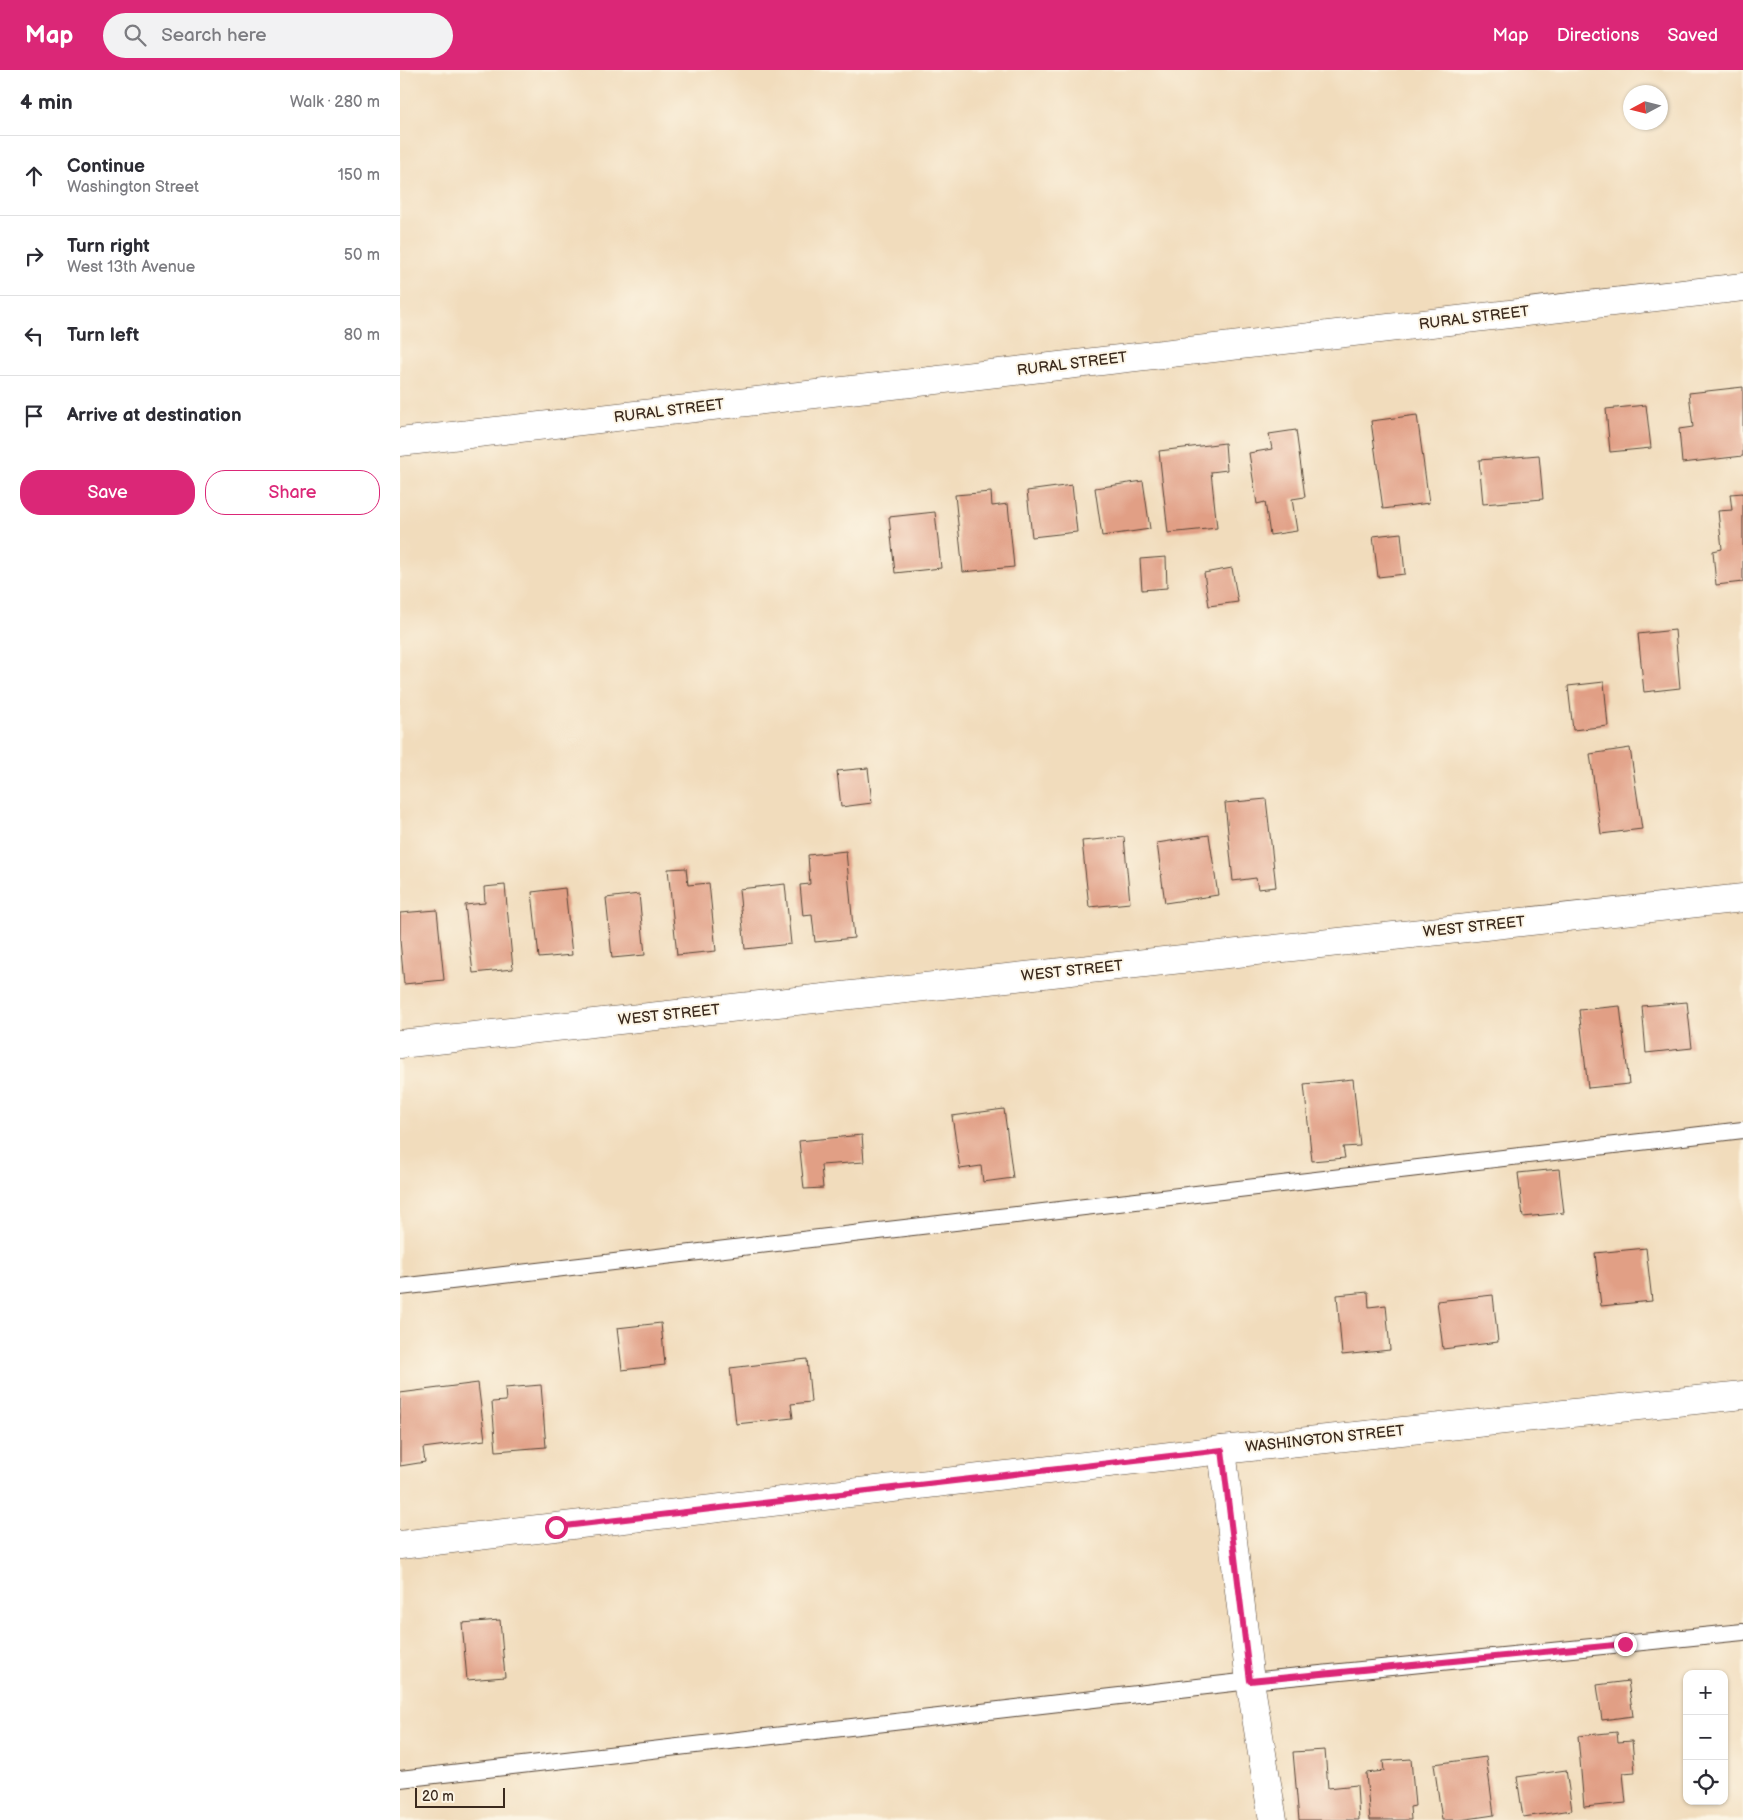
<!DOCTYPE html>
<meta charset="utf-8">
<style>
:root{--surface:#fff;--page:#f2f2f3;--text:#2b2b33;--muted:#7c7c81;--line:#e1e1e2;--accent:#db2777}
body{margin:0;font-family:"Balsamiq Sans",sans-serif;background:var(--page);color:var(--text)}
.controls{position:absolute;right:15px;bottom:15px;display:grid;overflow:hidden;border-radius:10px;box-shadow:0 1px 4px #0004}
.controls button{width:45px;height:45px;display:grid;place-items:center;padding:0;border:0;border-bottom:1px solid var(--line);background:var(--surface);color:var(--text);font:25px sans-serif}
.compass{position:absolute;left:1223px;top:15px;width:45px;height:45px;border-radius:50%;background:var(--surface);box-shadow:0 1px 4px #0004;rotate:263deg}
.scale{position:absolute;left:15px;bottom:12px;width:90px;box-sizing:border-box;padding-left:5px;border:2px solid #3b2a1e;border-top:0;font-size:14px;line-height:18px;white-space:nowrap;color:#3b2a1e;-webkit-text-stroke:4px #fcf5e5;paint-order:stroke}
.stop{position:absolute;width:15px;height:15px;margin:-11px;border:4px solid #db2777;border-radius:50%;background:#fff}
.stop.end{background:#db2777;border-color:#fff;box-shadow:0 1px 5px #0008}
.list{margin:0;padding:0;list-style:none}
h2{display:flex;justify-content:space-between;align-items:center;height:65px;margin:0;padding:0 20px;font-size:21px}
h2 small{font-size:16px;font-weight:400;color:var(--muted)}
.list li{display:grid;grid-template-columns:32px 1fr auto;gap:15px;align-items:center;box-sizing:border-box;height:80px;padding:0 20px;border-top:1px solid var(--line)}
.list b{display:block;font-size:19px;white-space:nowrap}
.list p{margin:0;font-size:16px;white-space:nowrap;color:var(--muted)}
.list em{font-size:16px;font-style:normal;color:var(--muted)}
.actions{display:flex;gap:10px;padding:15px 20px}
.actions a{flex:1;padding:11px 0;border:1px solid var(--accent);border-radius:20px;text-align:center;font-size:18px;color:var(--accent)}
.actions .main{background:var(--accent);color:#fff}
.icon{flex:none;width:28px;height:28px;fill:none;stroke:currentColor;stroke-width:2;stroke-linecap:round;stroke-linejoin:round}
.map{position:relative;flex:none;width:1343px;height:1750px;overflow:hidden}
header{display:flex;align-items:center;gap:30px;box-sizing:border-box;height:70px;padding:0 25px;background:var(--accent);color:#fff}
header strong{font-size:24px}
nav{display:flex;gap:28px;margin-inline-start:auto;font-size:18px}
.search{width:350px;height:45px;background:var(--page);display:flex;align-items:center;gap:12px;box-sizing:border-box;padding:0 18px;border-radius:28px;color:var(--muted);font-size:19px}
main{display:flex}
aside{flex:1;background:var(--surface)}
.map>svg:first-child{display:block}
.building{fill:#e19f85}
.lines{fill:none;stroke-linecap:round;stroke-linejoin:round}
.service-casing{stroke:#564536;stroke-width:18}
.minor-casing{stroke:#564536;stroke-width:29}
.tertiary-casing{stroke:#564536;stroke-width:29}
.service{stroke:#fff;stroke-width:16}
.minor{stroke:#fff;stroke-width:28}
.tertiary{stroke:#fff;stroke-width:28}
.route{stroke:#db2777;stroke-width:6}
.labels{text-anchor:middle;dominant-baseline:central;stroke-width:4;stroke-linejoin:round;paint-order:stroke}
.street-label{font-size:15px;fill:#3b2a1e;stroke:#fcf5e5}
</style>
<header>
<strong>Map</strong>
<div class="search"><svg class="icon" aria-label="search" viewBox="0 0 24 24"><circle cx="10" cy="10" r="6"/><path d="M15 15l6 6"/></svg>Search here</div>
<nav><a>Map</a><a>Directions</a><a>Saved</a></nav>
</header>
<main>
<aside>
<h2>4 min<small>Walk · 280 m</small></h2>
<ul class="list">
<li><svg class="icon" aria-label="ahead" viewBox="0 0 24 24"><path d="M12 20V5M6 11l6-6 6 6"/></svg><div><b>Continue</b><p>Washington Street</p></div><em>150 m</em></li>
<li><svg class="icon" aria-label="right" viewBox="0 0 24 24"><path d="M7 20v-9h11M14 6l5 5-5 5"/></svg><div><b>Turn right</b><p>West 13th Avenue</p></div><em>50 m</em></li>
<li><svg class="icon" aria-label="left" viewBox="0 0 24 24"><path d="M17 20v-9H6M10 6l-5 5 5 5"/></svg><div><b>Turn left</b></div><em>80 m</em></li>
<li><svg class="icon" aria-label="arrive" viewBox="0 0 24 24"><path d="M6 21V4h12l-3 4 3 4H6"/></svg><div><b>Arrive at destination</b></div></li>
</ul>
<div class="actions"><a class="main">Save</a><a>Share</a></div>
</aside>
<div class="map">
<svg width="1343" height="1750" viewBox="0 0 1343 1750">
<rect width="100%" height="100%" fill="#fcf5e5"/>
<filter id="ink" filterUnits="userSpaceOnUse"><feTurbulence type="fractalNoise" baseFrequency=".02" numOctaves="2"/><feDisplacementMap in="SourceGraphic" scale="10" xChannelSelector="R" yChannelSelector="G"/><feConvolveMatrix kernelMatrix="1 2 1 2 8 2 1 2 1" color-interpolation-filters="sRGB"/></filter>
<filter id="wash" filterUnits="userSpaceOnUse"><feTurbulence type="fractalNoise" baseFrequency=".0096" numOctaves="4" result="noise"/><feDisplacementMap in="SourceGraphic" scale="20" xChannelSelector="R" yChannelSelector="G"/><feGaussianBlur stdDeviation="1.12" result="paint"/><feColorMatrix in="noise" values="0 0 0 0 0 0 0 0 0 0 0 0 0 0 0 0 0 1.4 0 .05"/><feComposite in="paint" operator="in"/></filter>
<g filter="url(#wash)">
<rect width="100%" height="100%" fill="#f1dcbc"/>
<g id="blocks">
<g class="building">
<path d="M 1343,317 L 1343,386 L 1282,393 L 1279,359 L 1293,357 L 1289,323 Z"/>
<path d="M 1246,335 L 1251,378 L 1210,382 L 1206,339 Z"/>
<path d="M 1017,345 L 1029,433 L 983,439 L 971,351 Z"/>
<path d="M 896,360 L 905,427 L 892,429 L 897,461 L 870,465 L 865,432 L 857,434 L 849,383 L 872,379 L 869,364 Z"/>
<path d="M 825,373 L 827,400 L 811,402 L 817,458 L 768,463 L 759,381 Z"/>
<path d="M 1139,385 L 1143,429 L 1083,434 L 1079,390 Z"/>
<path d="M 743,411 L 750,459 L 702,466 L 695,418 Z"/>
<path d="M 672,415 L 677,462 L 632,467 L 627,421 Z"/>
<path d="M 591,422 L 592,436 L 608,434 L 614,497 L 563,502 L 555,425 Z"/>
<path d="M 1343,423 L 1343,512 L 1316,515 L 1313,481 L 1322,479 L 1318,441 L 1332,440 L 1330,424 Z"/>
<path d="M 535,442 L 541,498 L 495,503 L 489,447 Z"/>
<path d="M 1001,463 L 1005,504 L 978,507 L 973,466 Z"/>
<path d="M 766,487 L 767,518 L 742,520 L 740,489 Z"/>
<path d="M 832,498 L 838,532 L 809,536 L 804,503 Z"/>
<path d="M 1275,560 L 1280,618 L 1244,622 L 1238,564 Z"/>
<path d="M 1204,612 L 1208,656 L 1173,660 L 1168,616 Z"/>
<path d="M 1230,678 L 1242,759 L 1201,764 L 1190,684 Z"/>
<path d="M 468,698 L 472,733 L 441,737 L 437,701 Z"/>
<path d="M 866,729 L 876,817 L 858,819 L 856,808 L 833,811 L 825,733 Z"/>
<path d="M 809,765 L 818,825 L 765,833 L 757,773 Z"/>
<path d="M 724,767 L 730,833 L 689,837 L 682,771 Z"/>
<path d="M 446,781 L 454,868 L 415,872 L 412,845 L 403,846 L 400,815 L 410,814 L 408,785 Z"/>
<path d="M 286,798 L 288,815 L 309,813 L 316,881 L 277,885 L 268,799 Z"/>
<path d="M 385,814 L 391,874 L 345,879 L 339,819 Z"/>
<path d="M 105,815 L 113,899 L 73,903 L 65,835 L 85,833 L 84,817 Z"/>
<path d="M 165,818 L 172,885 L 139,888 L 132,822 Z"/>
<path d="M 239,824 L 245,885 L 212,888 L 206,828 Z"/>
<path d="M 37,840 L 44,910 L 4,914 L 0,870 L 0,843 Z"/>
<path d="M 1287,932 L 1292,978 L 1246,983 L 1242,936 Z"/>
<path d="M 1220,936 L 1229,1014 L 1188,1018 L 1179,940 Z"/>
<path d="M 953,1009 L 960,1076 L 943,1077 L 945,1088 L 912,1091 L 904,1014 Z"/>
<path d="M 604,1039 L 613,1108 L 583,1112 L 581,1096 L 560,1099 L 552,1046 Z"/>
<path d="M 462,1065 L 464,1092 L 421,1095 L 423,1118 L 404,1119 L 399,1071 Z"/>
<path d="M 1159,1099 L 1164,1143 L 1123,1147 L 1118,1103 Z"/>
<path d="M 1246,1178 L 1252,1231 L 1201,1236 L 1195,1183 Z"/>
<path d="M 968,1222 L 969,1237 L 986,1235 L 990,1280 L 942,1285 L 937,1225 Z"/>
<path d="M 1093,1225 L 1098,1272 L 1043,1279 L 1037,1231 Z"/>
<path d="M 261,1253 L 265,1295 L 222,1300 L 217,1258 Z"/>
<path d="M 407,1289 L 411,1332 L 391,1334 L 393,1348 L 336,1354 L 330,1298 Z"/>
<path d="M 78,1313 L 85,1370 L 23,1378 L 25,1392 L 0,1396 L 0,1323 Z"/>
<path d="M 141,1315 L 146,1377 L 96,1381 L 92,1332 L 106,1331 L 105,1318 Z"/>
<path d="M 100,1550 L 105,1607 L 67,1610 L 62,1553 Z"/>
<path d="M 1228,1611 L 1233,1646 L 1202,1650 L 1197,1615 Z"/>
<path d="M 1217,1662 L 1218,1672 L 1232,1671 L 1235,1702 L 1223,1703 L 1226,1733 L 1184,1737 L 1178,1666 Z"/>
<path d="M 925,1680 L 928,1718 L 957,1715 L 959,1750 L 899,1750 L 893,1682 Z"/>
<path d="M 1086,1687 L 1094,1745 L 1060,1750 L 1042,1750 L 1034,1694 Z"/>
<path d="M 1011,1689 L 1015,1736 L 1010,1737 L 1011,1750 L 970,1750 L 966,1703 L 984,1701 L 983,1691 Z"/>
<path d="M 1166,1700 L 1172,1740 L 1123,1747 L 1117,1707 Z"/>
</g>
</g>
</g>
<g filter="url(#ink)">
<use href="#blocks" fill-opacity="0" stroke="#564536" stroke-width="1"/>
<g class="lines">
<defs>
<g id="service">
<path d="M 0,1217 L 1343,1060"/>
<path d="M 0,1709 L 850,1611 L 1343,1562"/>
</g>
<g id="minor">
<path d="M 0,974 L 1343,828"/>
<path d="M 822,1380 L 850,1611 L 873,1750"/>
<path d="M 0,1475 L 822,1380 L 1343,1325"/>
</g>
<path id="tertiary" d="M 0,372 L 1343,217"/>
</defs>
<use href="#service" class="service-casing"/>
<use href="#minor" class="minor-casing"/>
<use href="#tertiary" class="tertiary-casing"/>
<use href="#service" class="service"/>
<use href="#minor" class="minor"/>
<use href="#tertiary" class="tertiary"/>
</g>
</g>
<g class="lines" filter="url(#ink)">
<path class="route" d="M 156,1457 L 822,1380 L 850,1611 L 1225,1574"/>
</g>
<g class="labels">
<g class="street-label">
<text transform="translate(1074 248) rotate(-7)">RURAL STREET</text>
<text transform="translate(672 294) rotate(-7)">RURAL STREET</text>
<text transform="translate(269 341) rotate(-7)">RURAL STREET</text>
<text transform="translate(1074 857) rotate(-6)">WEST STREET</text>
<text transform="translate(672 901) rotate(-6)">WEST STREET</text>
<text transform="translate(269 945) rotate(-6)">WEST STREET</text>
<text transform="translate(925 1369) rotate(-6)">WASHINGTON STREET</text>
</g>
</g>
</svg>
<div class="controls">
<button>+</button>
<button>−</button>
<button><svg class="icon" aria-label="locate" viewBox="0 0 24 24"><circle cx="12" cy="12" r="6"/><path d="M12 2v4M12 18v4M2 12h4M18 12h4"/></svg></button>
</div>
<svg class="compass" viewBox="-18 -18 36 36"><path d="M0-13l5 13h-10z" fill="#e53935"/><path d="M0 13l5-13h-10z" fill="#7c7c81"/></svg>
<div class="scale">20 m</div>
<div class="stop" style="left:156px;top:1457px"></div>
<div class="stop end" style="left:1225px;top:1574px"></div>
</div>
</main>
